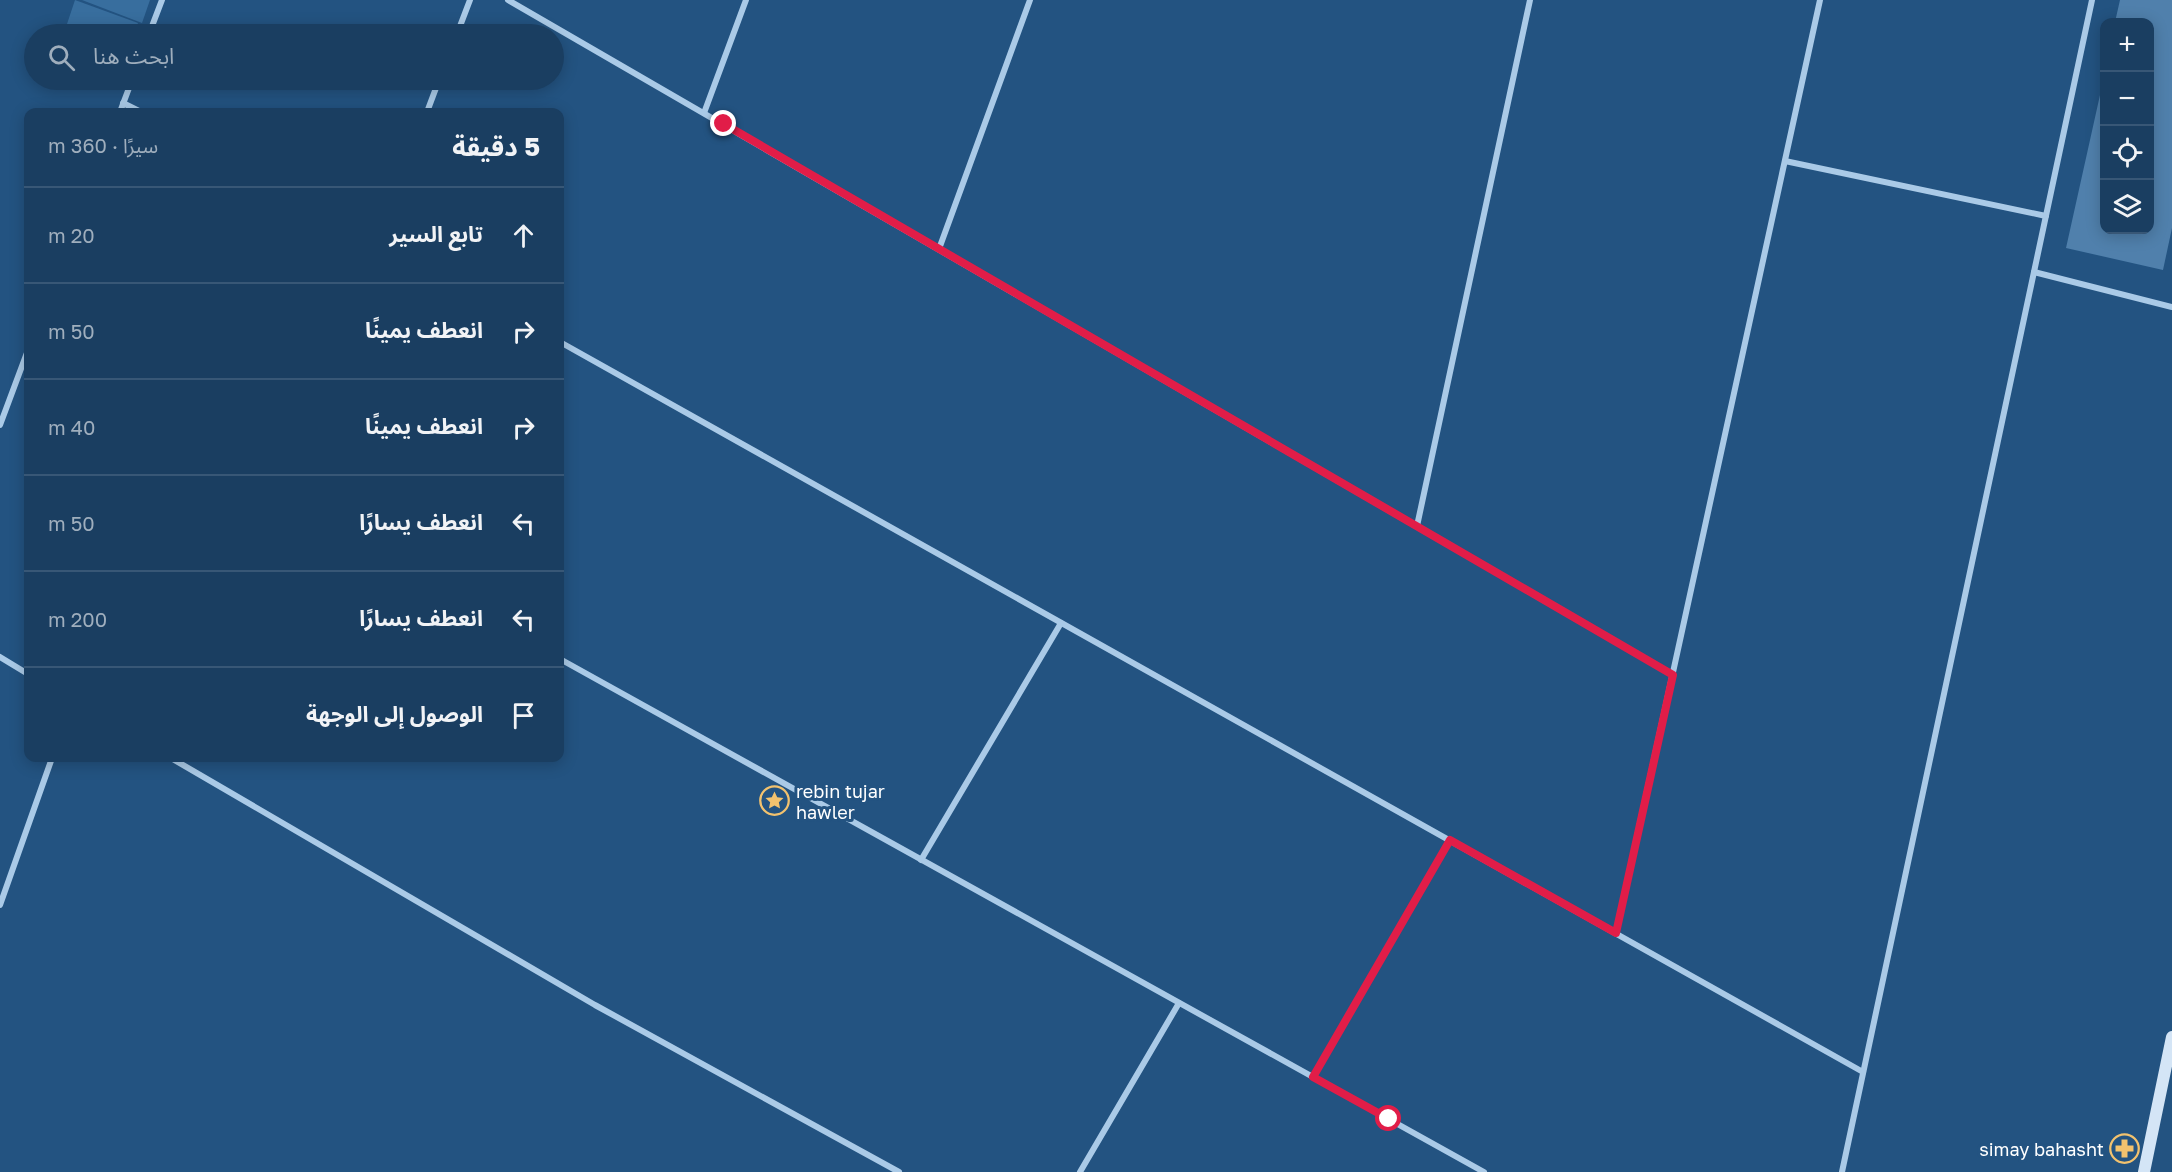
<!DOCTYPE html>
<html lang="ar">
<meta charset="utf-8">
<style>
:root{--surface:#1a3e61;--page:#27496a;--text:#f1f3f6;--muted:#9faebd;--line:#385776}
body{margin:0;font-family:"Golos Text","Noto Sans Arabic",sans-serif;background:var(--page);color:var(--text);direction:rtl}
.controls{position:absolute;right:18px;top:18px;display:grid;overflow:hidden;border-radius:12px;box-shadow:0 3px 15px #0003}
.controls button{width:54px;height:54px;display:grid;place-items:center;padding:0;border:0;border-bottom:2px solid var(--line);background:var(--surface);color:var(--text);font:30px sans-serif}
.stop{position:absolute;width:18px;height:18px;margin:-14px;border:4px solid #e11d48;border-radius:50%;background:#fff}
.stop.end{background:#e11d48;border-color:#fff;box-shadow:0 2px 6px #0008}
.list{margin:0;padding:0;list-style:none}
h2{display:flex;justify-content:space-between;align-items:center;height:78px;margin:0;padding:0 24px;font-size:26px}
h2 small{font-size:20px;font-weight:400;color:var(--muted)}
.list li{display:grid;grid-template-columns:39px 1fr auto;gap:18px;align-items:center;box-sizing:border-box;height:96px;padding:0 24px;border-top:2px solid var(--line)}
.list b{display:block;font-size:22px;white-space:nowrap}
.list em{font-size:20px;font-style:normal;color:var(--muted)}
.icon{flex:none;width:33px;height:33px;fill:none;stroke:currentColor;stroke-width:2;stroke-linecap:round;stroke-linejoin:round}
.map{position:relative;flex:none;width:2172px;height:1172px;overflow:hidden;direction:ltr}
.search{position:absolute;background:var(--surface);box-shadow:0 3px 15px #0003;left:24px;top:24px;width:540px;height:66px;display:flex;align-items:center;gap:15px;box-sizing:border-box;padding:0 21px;border-radius:33px;color:var(--muted);font-size:22px}
.panel{position:absolute;background:var(--surface);box-shadow:0 3px 15px #0003;left:24px;top:108px;width:540px;height:654px;border-radius:12px;direction:rtl}
.map>svg:first-child{display:block}
.green{fill:#386e9e}
.building{fill:#5080ac}
.lines{fill:none;stroke-linecap:round;stroke-linejoin:round}
.street{stroke:#aacae7;stroke-width:6}
.secondary{stroke:#d4e5f6;stroke-width:12}
.route{stroke:#e11d48;stroke-width:8}
.labels{text-anchor:middle;dominant-baseline:central;stroke-width:6;stroke-linejoin:round;paint-order:stroke}
.poi-label{font-size:18px;fill:#fff;stroke:#235381;text-anchor:start}
</style>
<div class="map">
<svg width="2172" height="1172" viewBox="0 0 2172 1172">
<rect width="100%" height="100%" fill="#235381"/>
<g class="green">
<path d="M 75,0 L 138,23 L 133,34 L 77,34 L 65,30 Z"/>
<path d="M 82,0 L 150,0 L 142,23 Z"/>
</g>
<path class="building" d="M 2120,0 L 2172,0 L 2172,228 L 2163,270 L 2066,248 L 2104,77 L 2104,230 L 2150,230 L 2150,22 L 2115,22 Z"/>
<g class="lines">
<g class="street">
<path d="M 508,0 L 1673,675"/>
<path d="M 149,34 L 162,0"/>
<path d="M 457,34 L 470,0"/>
<path d="M 123,103 L 141,112"/>
<path d="M 120,112 L 132,80"/>
<path d="M 427,112 L 439,80"/>
<path d="M 704,113 L 746,0"/>
<path d="M 1785,161 L 2046,216"/>
<path d="M 939,249 L 1030,0"/>
<path d="M 2034,272 L 2172,307"/>
<path d="M 560,342 L 1863,1072"/>
<path d="M 0,425 L 28,350"/>
<path d="M 1417,526 L 1530,0"/>
<path d="M 0,657 L 28,674"/>
<path d="M 560,659 L 1484,1172"/>
<path d="M 171,758 L 595,1005 L 899,1172"/>
<path d="M 921,860 L 1061,623"/>
<path d="M 0,905 L 52,758"/>
<path d="M 1616,933 L 1820,0"/>
<path d="M 1313,1077 L 1450,840"/>
<path d="M 1080,1172 L 1179,1003"/>
<path d="M 1842,1172 L 2092,0"/>
</g>
<path class="secondary" d="M 2144,1172 L 2172,1037"/>
</g>
<g class="lines">
<path class="route" d="M 724,124 L 1673,675 L 1616,933 L 1450,840 L 1313,1077 L 1389,1119"/>
</g>
<defs>
<symbol id="sight-ring" viewBox="-11 -11 22 22"><circle r="9.5" fill="#235381" stroke="#f2c26e" stroke-width="1.5"/><path d="M0-6L1.8-2.2L6-1.7L2.9 1.2L3.7 5.4L0 3.3L-3.7 5.4L-2.9 1.2L-6-1.7L-1.8-2.2Z" fill="#f2c26e"/></symbol>
<symbol id="pharmacy-ring" viewBox="-11 -11 22 22"><circle r="9.5" fill="#235381" stroke="#f2c26e" stroke-width="1.5"/><path d="M-2-6h4v4h4v4h-4v4h-4v-4h-4v-4h4Z" fill="#f2c26e"/></symbol>
</defs>
<g fill-rule="evenodd">
<use href="#sight-ring" x="758" y="784" width="33" height="33"/>
<use href="#pharmacy-ring" x="2108" y="1132" width="33" height="33"/>
</g>
<g class="labels">
<g class="poi-label">
<text x="796" y="791">rebin tujar<tspan x="796" dy="21">hawler</tspan></text>
<text x="2104" y="1149" text-anchor="end">simay bahasht</text>
</g>
</g>
</svg>
<div class="controls">
<button>+</button>
<button>−</button>
<button><svg class="icon" aria-label="locate" viewBox="0 0 24 24"><circle cx="12" cy="12" r="6"/><path d="M12 2v4M12 18v4M2 12h4M18 12h4"/></svg></button>
<button><svg class="icon" aria-label="layers" viewBox="0 0 24 24"><path d="M12 4l9 5-9 5-9-5zM3 14l9 5 9-5"/></svg></button>
</div>
<div class="stop" style="left:1389px;top:1119px"></div>
<div class="stop end" style="left:724px;top:124px"></div>
<div class="search"><svg class="icon" aria-label="search" viewBox="0 0 24 24"><circle cx="10" cy="10" r="6"/><path d="M15 15l6 6"/></svg>ابحث هنا</div>
<section class="panel">
<h2>5 دقيقة<small>سيرًا · 360 m</small></h2>
<ul class="list">
<li><svg class="icon" aria-label="ahead" viewBox="0 0 24 24"><path d="M12 20V5M6 11l6-6 6 6"/></svg><div><b>تابع السير</b></div><em>20 m</em></li>
<li><svg class="icon" aria-label="right" viewBox="0 0 24 24"><path d="M7 20v-9h11M14 6l5 5-5 5"/></svg><div><b>انعطف يمينًا</b></div><em>50 m</em></li>
<li><svg class="icon" aria-label="right" viewBox="0 0 24 24"><path d="M7 20v-9h11M14 6l5 5-5 5"/></svg><div><b>انعطف يمينًا</b></div><em>40 m</em></li>
<li><svg class="icon" aria-label="left" viewBox="0 0 24 24"><path d="M17 20v-9H6M10 6l-5 5 5 5"/></svg><div><b>انعطف يسارًا</b></div><em>50 m</em></li>
<li><svg class="icon" aria-label="left" viewBox="0 0 24 24"><path d="M17 20v-9H6M10 6l-5 5 5 5"/></svg><div><b>انعطف يسارًا</b></div><em>200 m</em></li>
<li><svg class="icon" aria-label="arrive" viewBox="0 0 24 24"><path d="M6 21V4h12l-3 4 3 4H6"/></svg><div><b>الوصول إلى الوجهة</b></div></li>
</ul>
</section>
</div>
